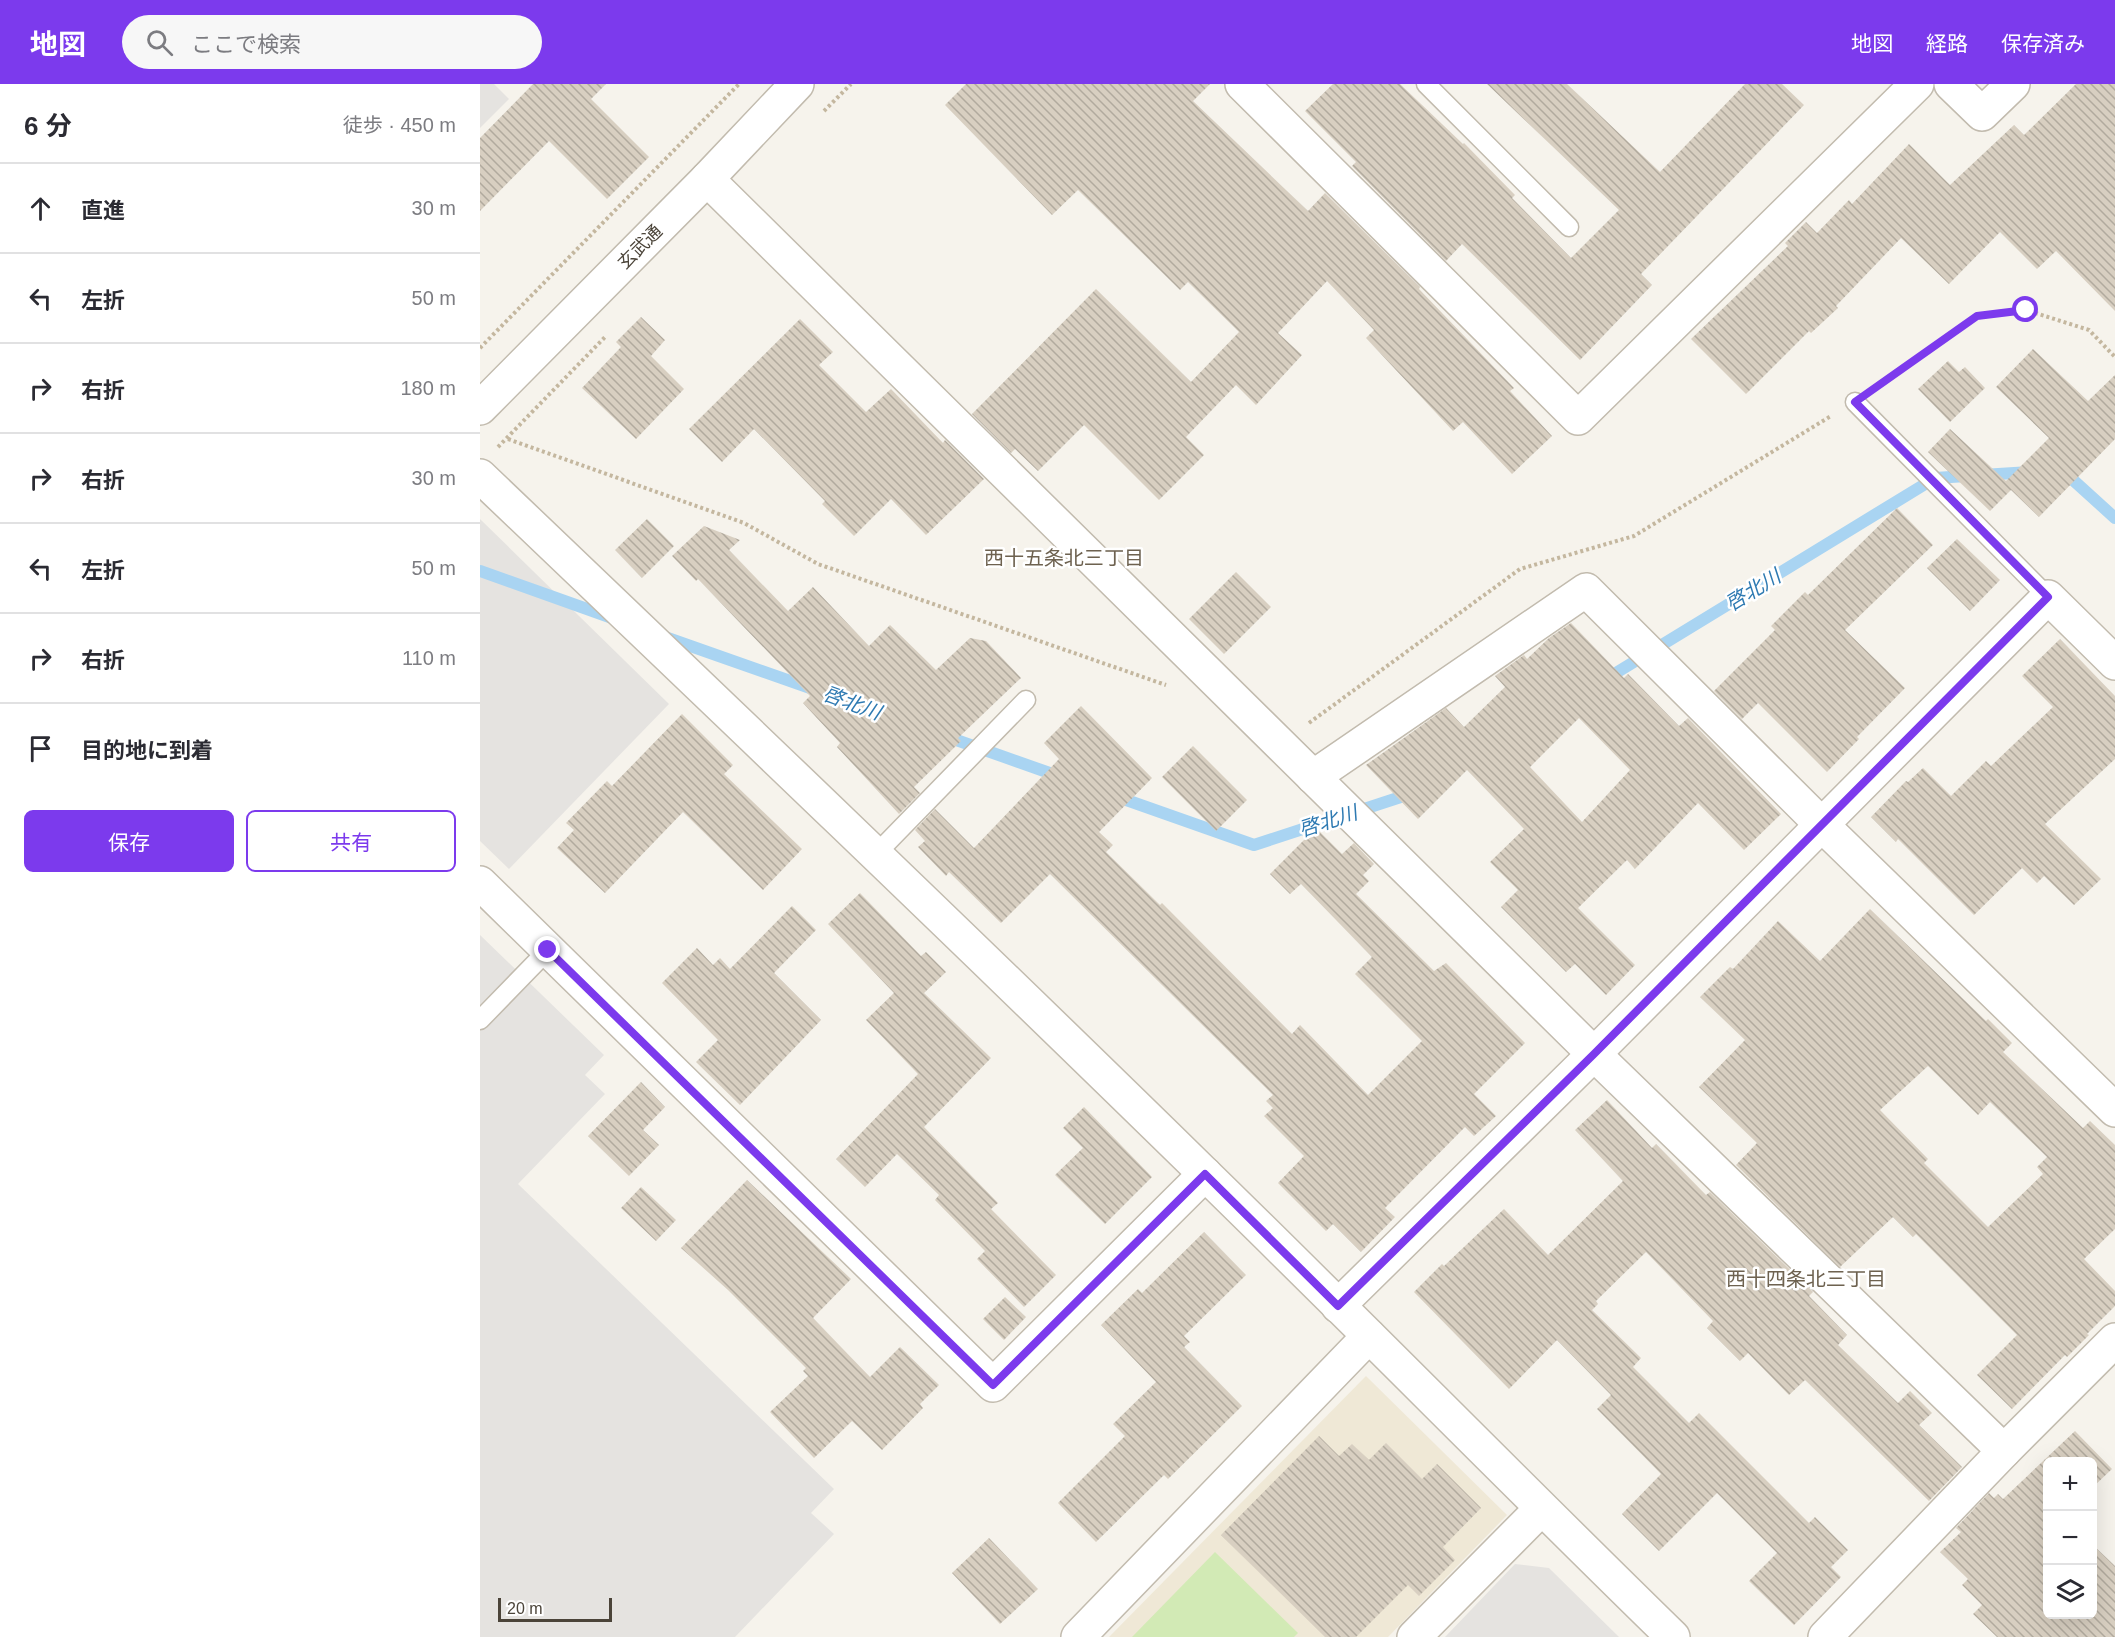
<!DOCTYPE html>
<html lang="ja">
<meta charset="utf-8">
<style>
:root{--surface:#fff;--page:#f7f7f7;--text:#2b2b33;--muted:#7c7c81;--line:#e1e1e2;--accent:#7c3aed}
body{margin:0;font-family:Helvetica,"Noto Sans JP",sans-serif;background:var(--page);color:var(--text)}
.controls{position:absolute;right:18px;bottom:18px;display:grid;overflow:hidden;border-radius:9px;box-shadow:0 6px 24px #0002}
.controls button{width:54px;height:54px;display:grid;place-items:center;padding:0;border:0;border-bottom:2px solid var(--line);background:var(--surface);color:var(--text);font:30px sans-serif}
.scale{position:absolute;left:18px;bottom:15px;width:114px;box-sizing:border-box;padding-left:6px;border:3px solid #4b4439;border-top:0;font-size:16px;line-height:21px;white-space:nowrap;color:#4b4439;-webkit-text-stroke:4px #fff;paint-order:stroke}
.stop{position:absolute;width:18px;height:18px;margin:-14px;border:4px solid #7c3aed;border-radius:50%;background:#fff}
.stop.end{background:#7c3aed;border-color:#fff;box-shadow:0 2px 6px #0008}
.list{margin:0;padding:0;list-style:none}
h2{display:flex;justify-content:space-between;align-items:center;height:78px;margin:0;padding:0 24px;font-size:26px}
h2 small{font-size:20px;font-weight:400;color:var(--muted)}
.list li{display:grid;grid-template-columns:39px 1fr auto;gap:18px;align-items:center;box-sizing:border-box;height:90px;padding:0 24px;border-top:2px solid var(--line)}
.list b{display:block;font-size:22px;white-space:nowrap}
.list em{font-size:20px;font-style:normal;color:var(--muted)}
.actions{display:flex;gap:12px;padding:18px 24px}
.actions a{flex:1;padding:14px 0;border:2px solid var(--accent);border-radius:9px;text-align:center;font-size:21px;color:var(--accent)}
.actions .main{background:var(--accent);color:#fff}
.icon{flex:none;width:33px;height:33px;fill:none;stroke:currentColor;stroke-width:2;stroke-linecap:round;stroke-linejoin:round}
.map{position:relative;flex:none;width:1635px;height:1553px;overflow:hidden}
header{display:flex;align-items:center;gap:36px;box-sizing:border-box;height:84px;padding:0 30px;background:var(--accent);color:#fff}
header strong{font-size:28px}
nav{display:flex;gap:33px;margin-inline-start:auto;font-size:21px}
.search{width:420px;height:54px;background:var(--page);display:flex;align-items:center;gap:15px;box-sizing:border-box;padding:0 21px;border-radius:33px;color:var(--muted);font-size:22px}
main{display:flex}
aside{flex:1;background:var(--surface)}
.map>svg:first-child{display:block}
.education{fill:#efe8d6}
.grass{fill:#d2eab5}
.parking{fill:#e5e3e0}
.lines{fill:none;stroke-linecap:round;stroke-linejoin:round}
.stream{stroke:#a9d4f2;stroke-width:12}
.building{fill:url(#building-back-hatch);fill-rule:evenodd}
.service-casing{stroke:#c2bbae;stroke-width:21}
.minor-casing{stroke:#c2bbae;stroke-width:36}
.tertiary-casing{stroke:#c2bbae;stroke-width:36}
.path{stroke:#c4b79f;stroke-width:4;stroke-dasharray:3 3;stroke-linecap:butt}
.service{stroke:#fff;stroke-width:18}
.minor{stroke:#fff;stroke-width:33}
.tertiary{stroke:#fff;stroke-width:33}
.route{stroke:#7c3aed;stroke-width:8}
.labels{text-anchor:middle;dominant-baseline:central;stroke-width:5;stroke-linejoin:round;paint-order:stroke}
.street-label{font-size:18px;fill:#4b4439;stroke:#fff}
.neighbourhood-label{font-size:20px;fill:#6e6250;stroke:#fff}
.water-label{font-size:20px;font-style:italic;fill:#2e7ab2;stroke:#fff}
</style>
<header>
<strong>地図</strong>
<div class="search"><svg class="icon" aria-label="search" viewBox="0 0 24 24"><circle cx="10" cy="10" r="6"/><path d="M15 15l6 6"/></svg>ここで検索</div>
<nav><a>地図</a><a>経路</a><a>保存済み</a></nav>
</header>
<main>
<aside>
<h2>6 分<small>徒歩 · 450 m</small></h2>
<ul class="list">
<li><svg class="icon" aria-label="ahead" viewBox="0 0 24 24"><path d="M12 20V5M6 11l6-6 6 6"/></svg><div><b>直進</b></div><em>30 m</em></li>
<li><svg class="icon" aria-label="left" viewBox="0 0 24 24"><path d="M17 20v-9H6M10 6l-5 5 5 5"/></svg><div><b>左折</b></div><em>50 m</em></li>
<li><svg class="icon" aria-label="right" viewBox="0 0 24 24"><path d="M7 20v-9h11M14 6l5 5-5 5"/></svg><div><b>右折</b></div><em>180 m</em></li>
<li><svg class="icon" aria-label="right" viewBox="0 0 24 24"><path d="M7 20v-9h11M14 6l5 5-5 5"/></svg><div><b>右折</b></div><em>30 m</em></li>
<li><svg class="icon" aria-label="left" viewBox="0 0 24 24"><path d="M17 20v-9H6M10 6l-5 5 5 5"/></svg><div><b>左折</b></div><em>50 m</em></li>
<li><svg class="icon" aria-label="right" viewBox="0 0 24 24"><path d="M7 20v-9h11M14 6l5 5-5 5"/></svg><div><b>右折</b></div><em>110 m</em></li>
<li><svg class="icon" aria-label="arrive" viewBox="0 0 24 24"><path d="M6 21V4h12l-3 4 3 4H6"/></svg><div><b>目的地に到着</b></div></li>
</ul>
<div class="actions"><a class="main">保存</a><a>共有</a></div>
</aside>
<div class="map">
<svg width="1635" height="1553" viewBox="0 0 1635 1553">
<defs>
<pattern id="building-back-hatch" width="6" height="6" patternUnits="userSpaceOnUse" patternTransform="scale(1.5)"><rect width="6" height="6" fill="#d8cfc1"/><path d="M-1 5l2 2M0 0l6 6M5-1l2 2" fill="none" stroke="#b1aa9e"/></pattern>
</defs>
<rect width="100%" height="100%" fill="#f6f3ec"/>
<path class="education" d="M 886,1292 L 1027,1431 L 908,1553 L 629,1553 Z"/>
<path class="grass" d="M 735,1468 L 818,1549 L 814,1553 L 652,1553 Z"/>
<g class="parking">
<path d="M 0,0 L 14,0 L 29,15 L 0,44 Z"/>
<path d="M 0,435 L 189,620 L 29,785 L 0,757 Z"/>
<path d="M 0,851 L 124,971 L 105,991 L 125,1010 L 38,1100 L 354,1405 L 331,1429 L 354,1450 L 255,1553 L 0,1553 Z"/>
<path d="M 1035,1480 L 1069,1484 L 1139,1553 L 965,1553 Z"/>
</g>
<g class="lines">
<g class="stream">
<path d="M 1582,386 L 1635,434"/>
<path d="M 0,487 L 135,535"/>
<path d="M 182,552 L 333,605"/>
<path d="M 1126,595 L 1455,394 L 1550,388"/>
<path d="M 465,652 L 581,693"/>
<path d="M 635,712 L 774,761 L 933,709"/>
</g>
</g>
<g class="building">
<path d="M 53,0 L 126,0 L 111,15 L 169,73 L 127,115 L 69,57 L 0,127 L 0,54 Z"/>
<path d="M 486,0 L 730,0 L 713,17 L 828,127 L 845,109 L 940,203 L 939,205 L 1034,304 L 1030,307 L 1072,352 L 1032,390 L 983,338 L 973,347 L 886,254 L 894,246 L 847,197 L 798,249 L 822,271 L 776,321 L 756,301 L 706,353 L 724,371 L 679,416 L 604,341 L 558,387 L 535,365 L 531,369 L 492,330 L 616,205 L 711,298 L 759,248 L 708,198 L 700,206 L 598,106 L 572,131 L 465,21 Z"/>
<path d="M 853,0 L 920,0 L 983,60 L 984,59 L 1035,111 L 1032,114 L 1091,174 L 1139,126 L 1007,0 L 1087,0 L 1180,88 L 1265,0 L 1302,0 L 1324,21 L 1161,190 L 1172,201 L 1100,276 L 982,160 L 966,177 L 872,82 L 876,78 L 825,27 Z"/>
<path d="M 1596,0 L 1635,0 L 1635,227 L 1576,167 L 1557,185 L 1520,148 L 1469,200 L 1421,154 L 1356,222 L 1358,224 L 1331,249 L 1329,247 L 1266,310 L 1211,255 L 1308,162 L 1305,159 L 1326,138 L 1337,149 L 1369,116 L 1372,120 L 1429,60 L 1470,101 L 1534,41 L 1544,51 Z"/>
<path d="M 161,233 L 185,256 L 171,272 L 204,305 L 156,355 L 102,304 L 141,263 L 136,258 Z"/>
<path d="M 320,235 L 353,268 L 339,281 L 386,328 L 411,305 L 463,359 L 465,356 L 504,395 L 446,451 L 411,415 L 374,452 L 342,420 L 345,417 L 274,345 L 242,378 L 209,345 Z"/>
<path d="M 1553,265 L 1608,317 L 1635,291 L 1635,355 L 1559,433 L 1531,406 L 1510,427 L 1448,368 L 1470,345 L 1526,397 L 1569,354 L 1516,303 Z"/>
<path d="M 1468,277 L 1479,288 L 1485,283 L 1505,304 L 1470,338 L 1438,305 Z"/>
<path d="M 1417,424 L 1453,461 L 1365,546 L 1425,604 L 1377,653 L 1379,655 L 1347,688 L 1278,619 L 1262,635 L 1234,607 L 1295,546 L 1291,542 L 1325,508 L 1328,511 Z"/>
<path d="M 167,435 L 194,462 L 162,494 L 135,466 Z"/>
<path d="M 224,442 L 260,456 L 249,466 L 308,527 L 333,503 L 389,562 L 410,541 L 456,586 L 490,554 L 506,557 L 541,594 L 478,654 L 481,657 L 434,703 L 440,709 L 419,730 L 357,663 L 360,659 L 323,619 L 330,612 L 218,495 L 216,497 L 192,472 Z"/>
<path d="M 1477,455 L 1520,496 L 1490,527 L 1447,484 Z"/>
<path d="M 756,488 L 791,523 L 744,570 L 709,535 Z"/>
<path d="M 1091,539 L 1144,594 L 1148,590 L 1199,642 L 1208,634 L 1301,730 L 1264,766 L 1218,719 L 1155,785 L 1147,776 L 1098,824 L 1155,881 L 1126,911 L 1095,880 L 1086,888 L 1021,823 L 1038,806 L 1010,778 L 1044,745 L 987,686 L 938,735 L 886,681 L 966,624 L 984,643 L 1025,603 L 1015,592 L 1044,571 L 1047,575 L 1069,554 ZM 1099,634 L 1150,686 L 1102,738 L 1050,683 Z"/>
<path d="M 1580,555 L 1635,612 L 1635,675 L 1565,740 L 1621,795 L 1594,821 L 1564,792 L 1557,799 L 1542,784 L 1494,831 L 1418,755 L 1416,758 L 1391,733 L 1426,697 L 1428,698 L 1443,684 L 1471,712 L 1506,677 L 1511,682 L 1573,623 L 1542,592 Z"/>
<path d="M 601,622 L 672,694 L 619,748 L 633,761 L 626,768 L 680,821 L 682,819 L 812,950 L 820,941 L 888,1011 L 942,957 L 875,890 L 892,873 L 821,800 L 810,810 L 790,790 L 836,744 L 862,770 L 874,759 L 894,780 L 883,791 L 889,797 L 876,810 L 954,887 L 966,879 L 1045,959 L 994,1010 L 1016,1032 L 994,1052 L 985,1043 L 905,1124 L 915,1133 L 881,1168 L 853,1140 L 846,1147 L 798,1099 L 824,1072 L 784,1032 L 793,1024 L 786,1017 L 793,1011 L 570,790 L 521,839 L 469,788 L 466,792 L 438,763 L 445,757 L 435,746 L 455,725 L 494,764 L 579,675 L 564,659 Z"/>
<path d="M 202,630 L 253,681 L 244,690 L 322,765 L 283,806 L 203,728 L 125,809 L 77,764 L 94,746 L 86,739 L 127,697 L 132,702 Z"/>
<path d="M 713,662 L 767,716 L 736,747 L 682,693 Z"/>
<path d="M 380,809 L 441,872 L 446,868 L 466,888 L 444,909 L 511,974 L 444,1043 L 518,1119 L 511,1125 L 576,1191 L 544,1223 L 497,1175 L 505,1167 L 455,1116 L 459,1111 L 417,1070 L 385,1103 L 356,1075 L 438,990 L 386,936 L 414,909 L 348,840 Z"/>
<path d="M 312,822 L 336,846 L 294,889 L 341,936 L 260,1021 L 216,978 L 238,956 L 182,899 L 217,864 L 233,881 L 240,874 L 250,885 Z"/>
<path d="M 1390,825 L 1506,937 L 1508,935 L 1532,959 L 1523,968 L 1603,1044 L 1610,1037 L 1635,1061 L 1635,1145 L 1604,1175 L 1635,1207 L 1635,1222 L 1607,1250 L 1609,1251 L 1587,1273 L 1585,1271 L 1532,1325 L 1497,1291 L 1537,1251 L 1436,1150 L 1433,1153 L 1413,1133 L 1360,1183 L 1256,1081 L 1277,1059 L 1219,1003 L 1265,956 L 1220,913 L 1250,883 L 1253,885 L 1298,837 L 1340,877 ZM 1448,982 L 1498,1031 L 1510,1018 L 1567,1073 L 1557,1083 L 1563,1090 L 1508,1143 L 1444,1079 L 1448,1075 L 1400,1026 Z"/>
<path d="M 161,998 L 185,1023 L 163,1046 L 179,1061 L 149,1092 L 108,1052 Z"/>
<path d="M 1127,1016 L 1172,1064 L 1176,1060 L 1226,1111 L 1230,1108 L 1333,1208 L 1329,1212 L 1367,1251 L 1358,1261 L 1418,1319 L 1430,1307 L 1452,1329 L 1439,1341 L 1482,1383 L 1449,1417 L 1325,1296 L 1309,1311 L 1268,1269 L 1260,1277 L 1227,1244 L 1233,1237 L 1166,1168 L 1116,1217 L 1118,1220 L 1112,1226 L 1161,1274 L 1153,1283 L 1209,1339 L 1219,1329 L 1329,1439 L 1335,1433 L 1368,1466 L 1351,1483 L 1361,1493 L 1314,1541 L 1269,1497 L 1297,1469 L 1237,1409 L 1179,1467 L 1142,1430 L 1181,1390 L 1117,1325 L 1131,1311 L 1077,1256 L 1029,1305 L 934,1208 L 962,1180 L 964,1182 L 1024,1125 L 1068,1171 L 1143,1097 L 1095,1046 Z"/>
<path d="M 604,1023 L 672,1093 L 625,1140 L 575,1091 L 603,1064 L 583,1044 Z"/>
<path d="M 267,1096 L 371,1195 L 333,1234 L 390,1293 L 420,1263 L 459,1301 L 440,1320 L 443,1324 L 402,1366 L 372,1337 L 334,1374 L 290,1328 L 328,1292 L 323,1287 L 326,1284 L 248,1206 L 201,1164 Z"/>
<path d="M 161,1103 L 196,1136 L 176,1157 L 141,1124 Z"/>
<path d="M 724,1148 L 766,1191 L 704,1252 L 710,1258 L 704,1263 L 762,1322 L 688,1395 L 684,1391 L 616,1458 L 578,1419 L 645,1352 L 633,1340 L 676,1298 L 621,1241 L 658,1205 L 662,1209 Z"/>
<path d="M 525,1213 L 546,1233 L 524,1256 L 503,1235 Z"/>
<path d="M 1595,1347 L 1632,1385 L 1612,1404 L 1612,1377 L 1568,1377 L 1568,1530 L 1612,1530 L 1612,1460 L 1635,1482 L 1635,1553 L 1517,1553 L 1493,1530 L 1502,1521 L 1482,1501 L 1488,1495 L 1460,1468 L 1481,1448 L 1476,1444 L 1509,1409 L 1514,1414 L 1518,1410 L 1523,1415 Z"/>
<path d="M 839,1352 L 859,1372 L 872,1360 L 889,1376 L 906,1359 L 942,1395 L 957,1380 L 1001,1424 L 963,1463 L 975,1476 L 939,1512 L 928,1501 L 876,1553 L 845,1553 L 741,1451 Z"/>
<path d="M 509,1454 L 558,1505 L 520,1540 L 472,1489 Z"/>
</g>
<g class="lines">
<defs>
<g id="service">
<path d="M 946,0 L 1089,143"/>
<path d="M 1375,318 L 1568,513"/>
<path d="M 396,770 L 546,616"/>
<path d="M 0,936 L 68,866"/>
</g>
<g id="minor">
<path d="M 762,0 L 1098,334 L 1437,0"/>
<path d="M 1471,0 L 1502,30 L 1533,0"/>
<path d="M 227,95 L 1114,970 L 1524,1367"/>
<path d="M 0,392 C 242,623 484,854 723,1088 C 881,1242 1035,1399 1193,1553"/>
<path d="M 833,693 L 1106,506 L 1342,741 L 1635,1026"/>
<path d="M 0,799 L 513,1301 L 725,1090"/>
<path d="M 858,1222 L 1114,970 L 1568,513 L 1635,579"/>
<path d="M 598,1553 L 889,1252"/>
<path d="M 934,1553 L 1061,1425"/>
<path d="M 1345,1553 L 1524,1367 L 1635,1256"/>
</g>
<path id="tertiary" d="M 0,324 L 227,95 L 317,0"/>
</defs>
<use href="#service" class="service-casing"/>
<use href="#minor" class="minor-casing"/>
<use href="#tertiary" class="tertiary-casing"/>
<g class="path">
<path d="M 344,27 L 371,0"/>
<path d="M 0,264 L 259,0"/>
<path d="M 1398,302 L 1497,232 L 1546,226 L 1609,246 L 1635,273"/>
<path d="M 28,355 L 264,439 L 338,480 L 686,601"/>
<path d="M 18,363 L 126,252"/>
<path d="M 829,639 L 1040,485 L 1154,452 L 1351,332"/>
</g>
<use href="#service" class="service"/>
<use href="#minor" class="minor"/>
<use href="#tertiary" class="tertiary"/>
</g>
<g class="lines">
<path class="route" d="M 68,866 L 513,1301 L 725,1090 L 858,1222 L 1114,970 L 1568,513 L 1375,318 L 1497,232 L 1546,226"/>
</g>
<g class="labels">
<g class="street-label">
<text transform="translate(160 163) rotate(-45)">玄武通</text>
</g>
<g class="neighbourhood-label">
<text x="584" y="474">西十五条北三丁目</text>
<text x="1326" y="1195">西十四条北三丁目</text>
</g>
<g class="water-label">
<text transform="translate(1273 506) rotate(-32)">啓北川</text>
<text transform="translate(372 619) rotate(20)">啓北川</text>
<text transform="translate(848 737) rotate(-18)">啓北川</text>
</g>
</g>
</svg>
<div class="controls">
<button>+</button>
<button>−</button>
<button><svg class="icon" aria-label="layers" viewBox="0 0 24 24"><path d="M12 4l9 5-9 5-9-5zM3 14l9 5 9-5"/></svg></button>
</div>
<div class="scale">20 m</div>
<div class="stop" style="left:1546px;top:226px"></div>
<div class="stop end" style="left:68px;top:866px"></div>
</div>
</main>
